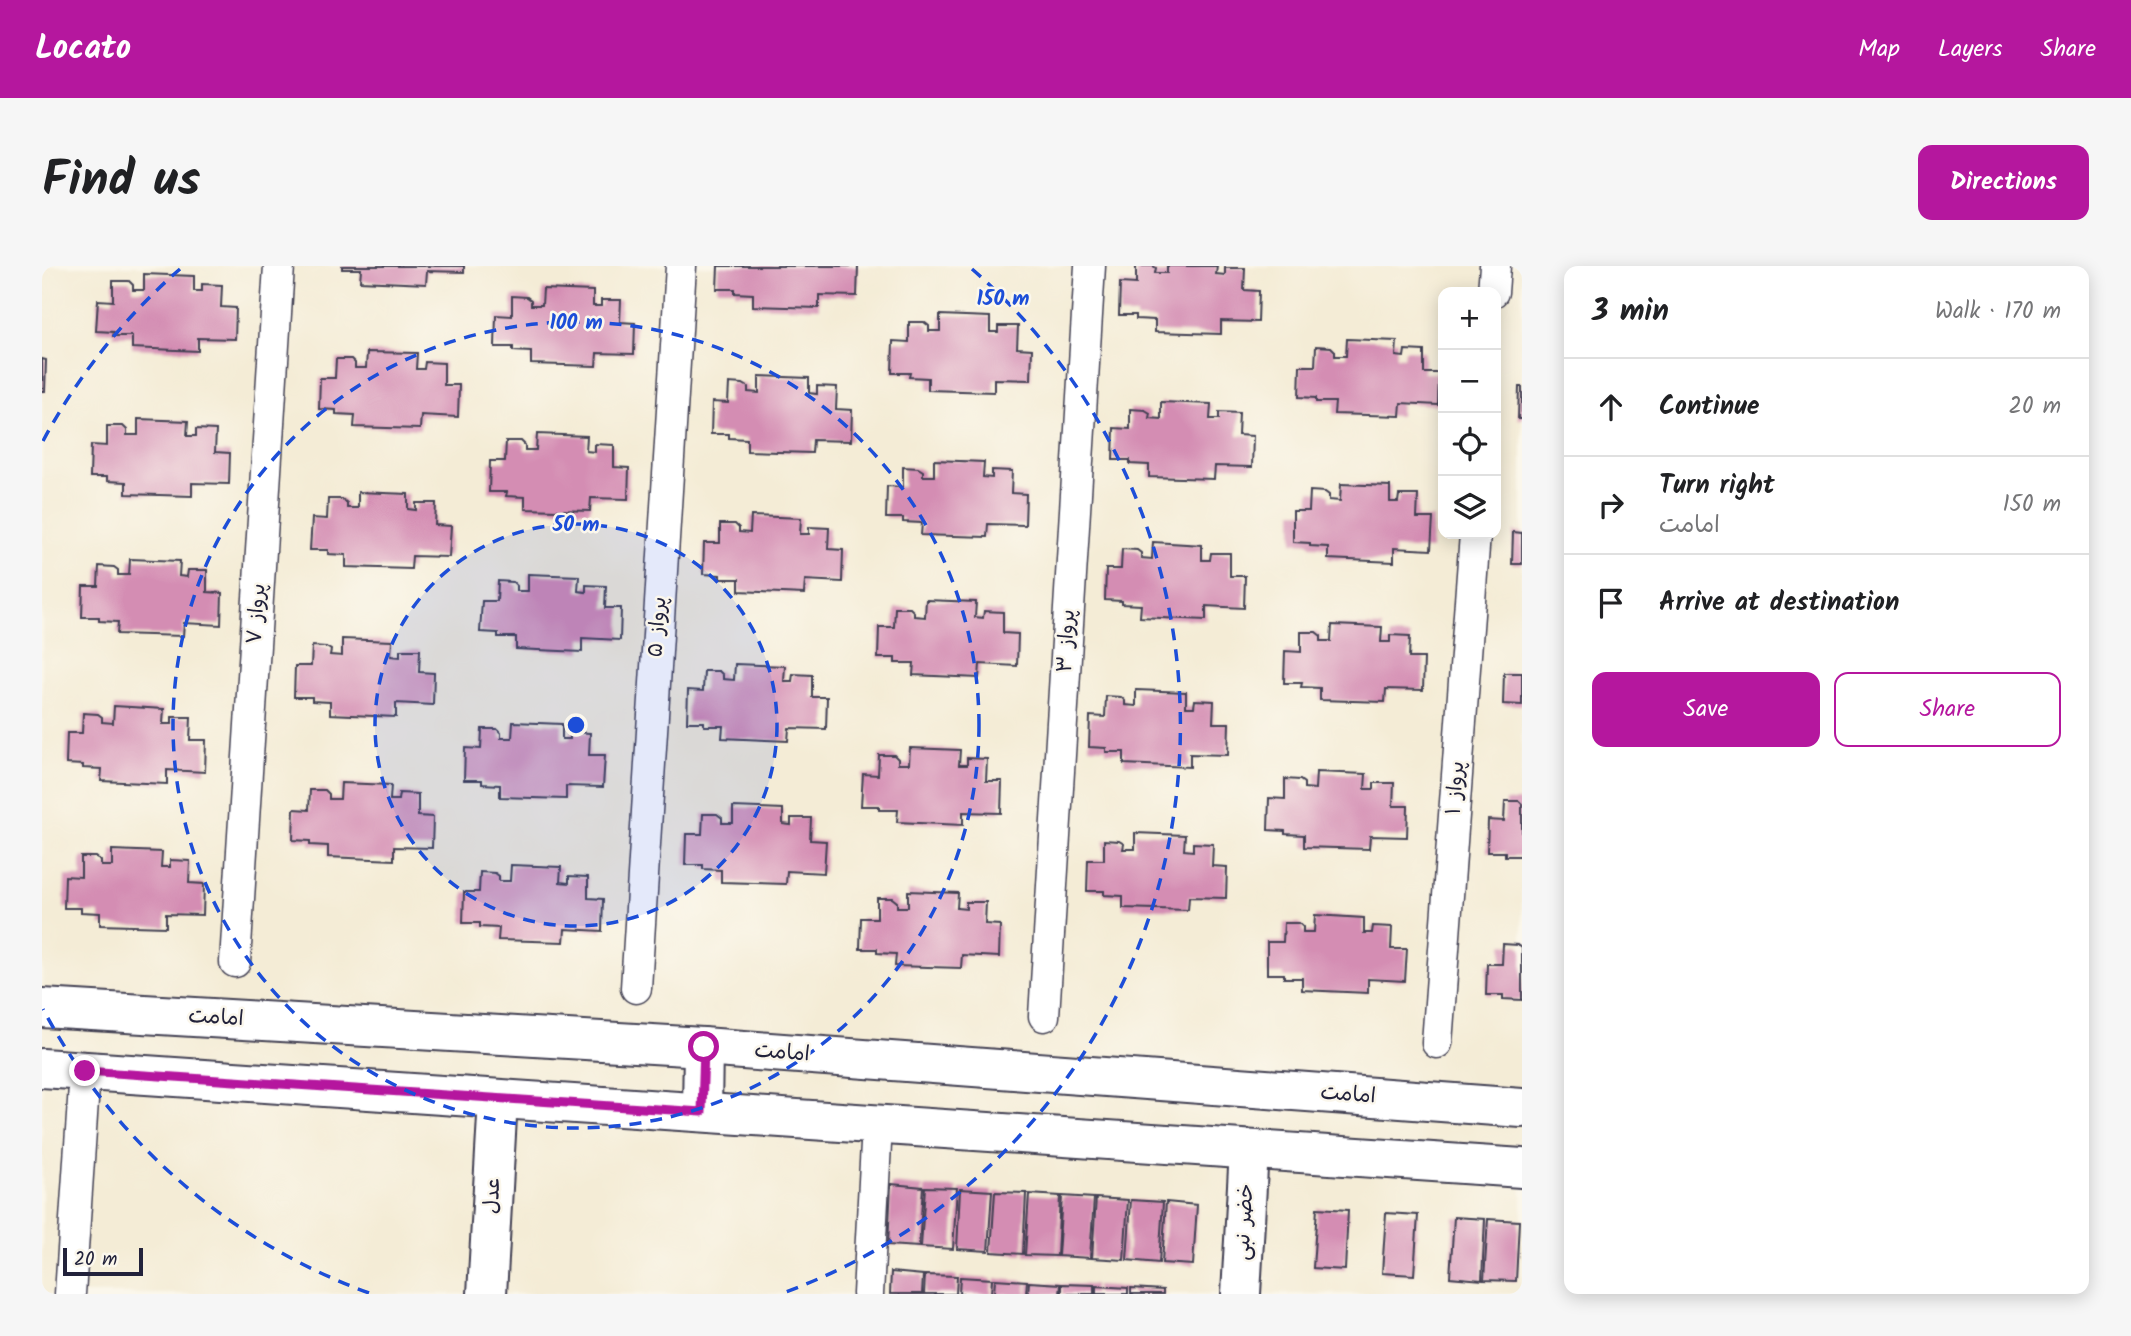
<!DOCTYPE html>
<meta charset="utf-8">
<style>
:root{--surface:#fff;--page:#f6f6f6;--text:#202124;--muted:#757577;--line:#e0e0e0;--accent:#b5179e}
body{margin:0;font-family:Kalam,"Playpen Sans Arabic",sans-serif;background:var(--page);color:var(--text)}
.controls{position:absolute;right:21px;top:21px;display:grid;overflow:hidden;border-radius:14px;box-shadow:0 4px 18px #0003}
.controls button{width:63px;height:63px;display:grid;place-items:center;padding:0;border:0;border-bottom:2px solid var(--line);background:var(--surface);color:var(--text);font:35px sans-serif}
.scale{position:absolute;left:21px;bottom:18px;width:80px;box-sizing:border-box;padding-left:7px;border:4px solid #22223b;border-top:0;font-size:19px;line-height:24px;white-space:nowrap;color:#22223b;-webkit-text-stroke:5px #fbf7ec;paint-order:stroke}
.stop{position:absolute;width:21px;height:21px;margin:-16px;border:5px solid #b5179e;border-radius:50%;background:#fff}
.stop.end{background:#b5179e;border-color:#fff;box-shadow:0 2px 7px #0008}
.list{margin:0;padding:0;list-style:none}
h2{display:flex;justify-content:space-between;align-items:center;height:91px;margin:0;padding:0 28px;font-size:30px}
h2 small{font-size:23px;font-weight:400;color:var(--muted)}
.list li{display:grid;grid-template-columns:46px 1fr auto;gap:21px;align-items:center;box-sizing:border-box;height:98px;padding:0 28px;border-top:2px solid var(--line)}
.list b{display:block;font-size:26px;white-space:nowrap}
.list p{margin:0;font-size:23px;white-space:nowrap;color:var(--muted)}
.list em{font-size:23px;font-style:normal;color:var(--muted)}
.actions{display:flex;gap:14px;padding:21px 28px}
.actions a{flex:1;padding:16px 0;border:2px solid var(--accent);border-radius:14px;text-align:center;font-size:24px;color:var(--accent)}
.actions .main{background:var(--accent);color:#fff}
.icon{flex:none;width:38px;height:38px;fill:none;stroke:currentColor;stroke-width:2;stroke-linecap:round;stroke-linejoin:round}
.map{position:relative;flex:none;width:1480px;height:1028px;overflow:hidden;border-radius:14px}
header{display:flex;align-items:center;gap:42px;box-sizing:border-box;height:98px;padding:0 35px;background:var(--accent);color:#fff}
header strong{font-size:33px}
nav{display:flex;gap:38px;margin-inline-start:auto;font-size:24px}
.intro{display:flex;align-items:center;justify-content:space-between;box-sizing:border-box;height:168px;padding:0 42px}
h1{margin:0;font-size:49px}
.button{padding:18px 32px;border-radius:14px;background:var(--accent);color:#fff;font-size:24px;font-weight:700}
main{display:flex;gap:42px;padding:0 42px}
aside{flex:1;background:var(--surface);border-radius:14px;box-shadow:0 4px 18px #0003}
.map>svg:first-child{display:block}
.building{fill:#d48db3}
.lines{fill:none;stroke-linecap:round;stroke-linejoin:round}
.street-casing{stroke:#424052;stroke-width:33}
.secondary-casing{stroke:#424052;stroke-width:42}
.street{stroke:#fff;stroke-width:30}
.secondary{stroke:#fff;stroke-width:38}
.route{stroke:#b5179e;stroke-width:9}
.ring{fill:none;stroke:#1d4ed8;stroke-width:3.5;stroke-dasharray:12 9}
.labels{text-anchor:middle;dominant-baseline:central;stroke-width:5;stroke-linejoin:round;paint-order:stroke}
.street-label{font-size:21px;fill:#22223b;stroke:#fbf7ec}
.centre{fill:#1d4ed8;stroke:#fbf7ec;stroke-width:3.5}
.ring-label{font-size:21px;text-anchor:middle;font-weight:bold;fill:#1d4ed8;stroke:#fbf7ec;stroke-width:5;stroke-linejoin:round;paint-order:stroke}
</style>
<header>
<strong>Locato</strong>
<nav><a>Map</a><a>Layers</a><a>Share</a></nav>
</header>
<div class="intro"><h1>Find us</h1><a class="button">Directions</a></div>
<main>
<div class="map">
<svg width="1480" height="1028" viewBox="0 0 1480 1028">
<rect width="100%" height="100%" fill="#fbf7ec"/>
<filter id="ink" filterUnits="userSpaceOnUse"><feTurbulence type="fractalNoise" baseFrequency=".0143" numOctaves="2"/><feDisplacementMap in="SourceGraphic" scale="14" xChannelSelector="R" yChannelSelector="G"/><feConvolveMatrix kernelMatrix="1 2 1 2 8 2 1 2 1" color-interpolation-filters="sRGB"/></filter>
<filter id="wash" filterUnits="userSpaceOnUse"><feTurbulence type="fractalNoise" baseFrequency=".00686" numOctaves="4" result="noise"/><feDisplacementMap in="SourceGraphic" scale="28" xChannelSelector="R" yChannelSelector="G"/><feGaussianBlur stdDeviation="1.57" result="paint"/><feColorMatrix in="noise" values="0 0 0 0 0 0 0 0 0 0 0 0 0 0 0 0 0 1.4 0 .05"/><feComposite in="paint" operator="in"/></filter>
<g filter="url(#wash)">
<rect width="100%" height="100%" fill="#f4ecd6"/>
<g id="blocks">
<g class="building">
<path d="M 300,0 L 422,0 L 422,6 L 385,5 L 384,18 L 318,15 L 319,3 L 300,3 Z"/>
<path d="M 676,0 L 816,0 L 815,30 L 777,29 L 777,42 L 711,40 L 711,28 L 693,27 L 693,23 L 675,23 Z"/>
<path d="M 1094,0 L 1111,0 L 1114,2 L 1113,7 L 1125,7 L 1125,0 L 1175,0 L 1174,8 L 1183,9 L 1183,2 L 1203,2 L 1202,24 L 1217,25 L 1216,56 L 1179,55 L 1179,68 L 1113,66 L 1113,54 L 1094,53 L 1094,49 L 1077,49 L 1078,17 L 1094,18 Z"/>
<path d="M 102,8 L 152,10 L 152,25 L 160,25 L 160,18 L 180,19 L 179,41 L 194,42 L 193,73 L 156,72 L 156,85 L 90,82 L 90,70 L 71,70 L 72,66 L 54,65 L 56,34 L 71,35 L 71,15 L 87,15 L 91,19 L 91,24 L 102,24 Z"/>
<path d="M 501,23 L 551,25 L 551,40 L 559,40 L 559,34 L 579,34 L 578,56 L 593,57 L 592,88 L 555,87 L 554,100 L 489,98 L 489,86 L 471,85 L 471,81 L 453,81 L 454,49 L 470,50 L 470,30 L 485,31 L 489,34 L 489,39 L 500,39 Z"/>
<path d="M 898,49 L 948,51 L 948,66 L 956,66 L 956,60 L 976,60 L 975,82 L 990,83 L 989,114 L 952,113 L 952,126 L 886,124 L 886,112 L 867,111 L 868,107 L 850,107 L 851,75 L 867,76 L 867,56 L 882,56 L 887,60 L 887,65 L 898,65 Z"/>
<path d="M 1305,73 L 1355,75 L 1354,90 L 1362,91 L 1363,84 L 1382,85 L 1382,107 L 1397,107 L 1396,139 L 1359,137 L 1358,150 L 1292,148 L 1293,136 L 1274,136 L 1274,132 L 1257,131 L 1258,100 L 1273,100 L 1274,80 L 1289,81 L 1293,85 L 1293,90 L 1304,90 Z"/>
<path d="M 325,86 L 375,87 L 374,103 L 382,103 L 383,96 L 402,97 L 402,119 L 417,119 L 416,151 L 379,149 L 378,163 L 312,161 L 313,149 L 294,148 L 294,144 L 277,143 L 278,112 L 293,112 L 294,93 L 309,93 L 313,97 L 313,102 L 324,102 Z"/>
<path d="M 0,93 L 4,94 L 3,125 L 0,125 Z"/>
<path d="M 717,110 L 767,112 L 767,127 L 775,128 L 775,120 L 795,121 L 794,143 L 810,144 L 809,175 L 771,174 L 770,187 L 705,185 L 705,173 L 687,172 L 687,168 L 669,168 L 670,136 L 686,137 L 687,117 L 701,118 L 706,121 L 706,126 L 717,127 Z"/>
<path d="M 1477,121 L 1480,121 L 1480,153 L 1476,153 Z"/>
<path d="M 1119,136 L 1169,138 L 1168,153 L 1177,153 L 1177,146 L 1197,147 L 1196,169 L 1211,170 L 1210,201 L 1173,200 L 1172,213 L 1107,211 L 1107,199 L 1088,198 L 1088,194 L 1071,194 L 1072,162 L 1088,163 L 1088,143 L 1103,144 L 1108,147 L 1107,152 L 1119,153 Z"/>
<path d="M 96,153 L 146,155 L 145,170 L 154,170 L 154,163 L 174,164 L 173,186 L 188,187 L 187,218 L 150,217 L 150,230 L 84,228 L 84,216 L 65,215 L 65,211 L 48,211 L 49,179 L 65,180 L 65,160 L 81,160 L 85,164 L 85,169 L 96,169 Z"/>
<path d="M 495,168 L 545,170 L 544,185 L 553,186 L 553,178 L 572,179 L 572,201 L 587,202 L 586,233 L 549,232 L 548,245 L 483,243 L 483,231 L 464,230 L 465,226 L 447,226 L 448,195 L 463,195 L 464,175 L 479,175 L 483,179 L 483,184 L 494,184 Z"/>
<path d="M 892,194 L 942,196 L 941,211 L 950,212 L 950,204 L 970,205 L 969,227 L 984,228 L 983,259 L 946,258 L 945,271 L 879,269 L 880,257 L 861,256 L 861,252 L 844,252 L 845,220 L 861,221 L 861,201 L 876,202 L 881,205 L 881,210 L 892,210 Z"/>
<path d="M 1299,218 L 1348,220 L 1348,236 L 1356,236 L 1357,229 L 1376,229 L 1375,252 L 1391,252 L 1389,284 L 1352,282 L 1352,296 L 1286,293 L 1286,281 L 1268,280 L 1268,277 L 1251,276 L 1251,245 L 1267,245 L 1268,225 L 1283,226 L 1287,229 L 1287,234 L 1298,235 Z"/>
<path d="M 316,226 L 366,228 L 366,243 L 374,244 L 374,237 L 394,237 L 393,259 L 409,260 L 407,291 L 370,290 L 369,303 L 304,301 L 304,289 L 286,288 L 286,284 L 268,284 L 270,252 L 285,253 L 286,233 L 300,233 L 305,237 L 305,242 L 316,242 Z"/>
<path d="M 709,250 L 759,252 L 758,268 L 767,268 L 767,261 L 787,262 L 786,283 L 801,284 L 800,316 L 763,314 L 762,328 L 697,325 L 697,313 L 678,313 L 678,309 L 661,308 L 662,277 L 678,277 L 678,258 L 693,258 L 697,262 L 697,266 L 708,267 Z"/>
<path d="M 1471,266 L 1480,267 L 1480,298 L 1470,298 Z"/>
<path d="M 1111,276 L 1160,279 L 1160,294 L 1168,294 L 1169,287 L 1188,287 L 1188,310 L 1203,310 L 1202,342 L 1164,340 L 1164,354 L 1098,351 L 1099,339 L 1080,338 L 1080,335 L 1063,334 L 1064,303 L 1079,303 L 1080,283 L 1095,284 L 1099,287 L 1099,292 L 1110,293 Z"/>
<path d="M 88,293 L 138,295 L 137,310 L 145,311 L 146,304 L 165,304 L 165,326 L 180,327 L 179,359 L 142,357 L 141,370 L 75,368 L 76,356 L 57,355 L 57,351 L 40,351 L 41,320 L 56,320 L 57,300 L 72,301 L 76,304 L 76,309 L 87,309 Z"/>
<path d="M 486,308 L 537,310 L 536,325 L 544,326 L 544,319 L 564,320 L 563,342 L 579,342 L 578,374 L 540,372 L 540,386 L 474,383 L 474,371 L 456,371 L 456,367 L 438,366 L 440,335 L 455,335 L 456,315 L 471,316 L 475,320 L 475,325 L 486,325 Z"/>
<path d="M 884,334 L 934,336 L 933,351 L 941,352 L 942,345 L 961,346 L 961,367 L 976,368 L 975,400 L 938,398 L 937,412 L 871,409 L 872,397 L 853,397 L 853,392 L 836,392 L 837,361 L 852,361 L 853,342 L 868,342 L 872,346 L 872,350 L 883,351 Z"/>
<path d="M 1290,359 L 1340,361 L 1339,376 L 1348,376 L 1348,369 L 1368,370 L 1367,392 L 1382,392 L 1381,424 L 1344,423 L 1343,436 L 1278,434 L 1278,422 L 1259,421 L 1260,417 L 1242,417 L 1243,385 L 1259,386 L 1259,366 L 1274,366 L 1279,370 L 1279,375 L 1289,375 Z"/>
<path d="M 300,373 L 350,375 L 349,390 L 358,391 L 358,384 L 378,384 L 377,406 L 392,407 L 391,439 L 354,437 L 354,451 L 288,448 L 288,436 L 270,435 L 270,431 L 252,431 L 253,400 L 269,400 L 270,380 L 284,381 L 289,384 L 288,389 L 300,390 Z"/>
<path d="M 693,398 L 743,400 L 742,415 L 750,415 L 751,408 L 770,409 L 770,431 L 785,431 L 784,463 L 747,462 L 746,475 L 680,472 L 681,460 L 662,460 L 662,456 L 645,456 L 646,424 L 661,425 L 662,405 L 677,405 L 681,409 L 681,413 L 692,414 Z"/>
<path d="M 1462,407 L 1480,407 L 1480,439 L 1461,438 Z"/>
<path d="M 1094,424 L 1144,426 L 1144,441 L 1152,441 L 1153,434 L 1172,435 L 1171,457 L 1187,457 L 1186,489 L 1148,488 L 1148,501 L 1082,498 L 1082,486 L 1064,486 L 1064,482 L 1047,481 L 1048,450 L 1063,451 L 1064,430 L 1079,431 L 1083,435 L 1083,439 L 1094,440 Z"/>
<path d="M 72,440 L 122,443 L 121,458 L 130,458 L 130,451 L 149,451 L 148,474 L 164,474 L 163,506 L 125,504 L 125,518 L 59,515 L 60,503 L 41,502 L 41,499 L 24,498 L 25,467 L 40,467 L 41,447 L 56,448 L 60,451 L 60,456 L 71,457 Z"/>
<path d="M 471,456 L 520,458 L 520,473 L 528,473 L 528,466 L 548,467 L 547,489 L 563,489 L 561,521 L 524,520 L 524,533 L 458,531 L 458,519 L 440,518 L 440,514 L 422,514 L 423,482 L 439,483 L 440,463 L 455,463 L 459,467 L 459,472 L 470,472 Z"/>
<path d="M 868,482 L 918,484 L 917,499 L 925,499 L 925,492 L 945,493 L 944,515 L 960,515 L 959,547 L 921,546 L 921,559 L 855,556 L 856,544 L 837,544 L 837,540 L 819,540 L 821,508 L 836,509 L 837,489 L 852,489 L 856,493 L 856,498 L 867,498 Z"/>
<path d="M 1274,506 L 1324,508 L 1323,523 L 1332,523 L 1332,517 L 1352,517 L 1351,540 L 1366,540 L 1365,571 L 1328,570 L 1327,583 L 1262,581 L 1262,569 L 1243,568 L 1243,565 L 1226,564 L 1227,532 L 1243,533 L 1243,513 L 1258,514 L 1262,517 L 1262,522 L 1273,523 Z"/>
<path d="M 299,517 L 349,519 L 348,534 L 356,534 L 357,527 L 376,528 L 376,550 L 391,551 L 390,582 L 352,581 L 352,594 L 286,591 L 286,580 L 268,579 L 268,575 L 251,574 L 252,543 L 267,544 L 268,524 L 283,524 L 287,528 L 287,533 L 298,533 Z"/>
<path d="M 1463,535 L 1477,535 L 1480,538 L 1480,590 L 1463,590 L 1463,586 L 1445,586 L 1446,554 L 1462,555 Z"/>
<path d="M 691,541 L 741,543 L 741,558 L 749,559 L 749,552 L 769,552 L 768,574 L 784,575 L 782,607 L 745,605 L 744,618 L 679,616 L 679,604 L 661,603 L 661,599 L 643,599 L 644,568 L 660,568 L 661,548 L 675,548 L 680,552 L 680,557 L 691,557 Z"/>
<path d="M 1093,567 L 1143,569 L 1142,584 L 1151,585 L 1151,577 L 1171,578 L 1170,600 L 1185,601 L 1184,632 L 1147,631 L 1146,644 L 1081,642 L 1081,630 L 1062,629 L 1062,625 L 1045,625 L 1046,594 L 1062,594 L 1062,574 L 1077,575 L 1082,578 L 1081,583 L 1093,583 Z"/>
<path d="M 70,584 L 120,586 L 119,601 L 128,601 L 128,594 L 148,595 L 147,617 L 162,618 L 161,649 L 124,648 L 124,661 L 58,659 L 58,647 L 39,646 L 39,642 L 22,642 L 23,610 L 39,611 L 39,591 L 54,591 L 59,595 L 59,600 L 70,600 Z"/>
<path d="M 469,599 L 519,601 L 518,616 L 527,617 L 527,610 L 546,611 L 546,632 L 561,633 L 560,665 L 523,663 L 522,676 L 456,674 L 457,662 L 438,661 L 438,657 L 421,657 L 422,626 L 437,626 L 438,606 L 453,607 L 457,610 L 457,615 L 468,615 Z"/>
<path d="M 866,625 L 916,627 L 915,642 L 924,643 L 924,636 L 944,636 L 943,658 L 958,659 L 957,691 L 920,689 L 919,702 L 853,700 L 854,688 L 835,687 L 835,683 L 818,683 L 819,652 L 835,652 L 835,632 L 850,632 L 855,636 L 855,641 L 866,641 Z"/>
<path d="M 1273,649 L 1322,652 L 1322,667 L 1330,667 L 1331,660 L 1350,661 L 1349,683 L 1365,683 L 1363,715 L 1326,713 L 1326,727 L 1260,724 L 1260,712 L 1242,712 L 1242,708 L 1225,708 L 1225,676 L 1241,676 L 1242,657 L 1257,657 L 1261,661 L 1261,666 L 1272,666 Z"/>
<path d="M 1461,678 L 1476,679 L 1480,682 L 1480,734 L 1461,733 L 1461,729 L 1444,729 L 1445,698 L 1460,698 Z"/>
<path d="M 849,918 L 881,921 L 877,981 L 846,979 Z"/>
<path d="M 883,921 L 915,922 L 911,983 L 879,981 Z"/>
<path d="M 918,923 L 950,925 L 946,985 L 915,983 Z"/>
<path d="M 953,926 L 984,927 L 981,988 L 949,986 Z"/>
<path d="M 987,928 L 1018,930 L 1015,990 L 983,989 Z"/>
<path d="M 1020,930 L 1052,932 L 1048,992 L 1016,990 Z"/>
<path d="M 1054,932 L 1086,934 L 1082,994 L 1050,992 Z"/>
<path d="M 1089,934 L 1121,936 L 1117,997 L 1085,994 Z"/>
<path d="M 1124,936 L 1155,939 L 1151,999 L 1120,997 Z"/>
<path d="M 1275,942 L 1306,944 L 1303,1004 L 1271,1002 Z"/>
<path d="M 1344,947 L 1376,949 L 1372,1009 L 1340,1007 Z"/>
<path d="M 1412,951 L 1443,953 L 1440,1014 L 1408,1011 Z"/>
<path d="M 1446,953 L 1477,955 L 1474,1015 L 1442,1014 Z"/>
<path d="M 849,1006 L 881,1009 L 880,1028 L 848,1028 Z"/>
<path d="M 883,1009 L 915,1010 L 914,1028 L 882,1028 Z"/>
<path d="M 918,1011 L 950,1013 L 949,1028 L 917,1028 Z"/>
<path d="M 953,1013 L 985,1015 L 984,1028 L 952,1028 Z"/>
<path d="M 987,1016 L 1019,1018 L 1018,1028 L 986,1028 Z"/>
<path d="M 1020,1018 L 1052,1019 L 1052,1028 L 1020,1028 Z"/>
<path d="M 1054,1020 L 1086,1022 L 1086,1028 L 1054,1028 Z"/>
<path d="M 1089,1022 L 1121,1024 L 1121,1028 L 1089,1028 Z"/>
</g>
</g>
</g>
<g filter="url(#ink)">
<use href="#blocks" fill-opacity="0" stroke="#424052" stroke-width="2"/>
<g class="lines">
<defs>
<g id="street">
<path d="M 1451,26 L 1453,0"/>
<path d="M 193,696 L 237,0"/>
<path d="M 594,722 L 639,0"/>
<path d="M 1002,750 L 1048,0"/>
<path d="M 1395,777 L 1433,268"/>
<path d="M 28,1028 L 43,805"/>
<path d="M 826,1028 L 835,859"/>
</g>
<g id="secondary">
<path d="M 0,742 L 661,781 L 1480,842"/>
<path d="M 0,802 L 1480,902"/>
<path d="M 660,846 L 661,781"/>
<path d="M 445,1028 L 456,833"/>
<path d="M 1199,1028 L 1207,884"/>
</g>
</defs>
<use href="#street" class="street-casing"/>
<use href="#secondary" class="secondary-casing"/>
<use href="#street" class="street"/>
<use href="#secondary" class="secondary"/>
</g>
</g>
<g class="lines" filter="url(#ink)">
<path class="route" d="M 43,805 L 660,846 L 662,781"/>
</g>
<circle cx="534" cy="459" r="201" fill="#1d4ed8" fill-opacity=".12"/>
<g class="ring">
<circle cx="534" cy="459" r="201"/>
<circle cx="534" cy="459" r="403"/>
<path d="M327 1027A604 604 0 0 1 1 743M1 175A604 604 0 0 1 138 3M930 3A604 604 0 0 1 741 1027"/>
</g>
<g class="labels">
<g class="street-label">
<text transform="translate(215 348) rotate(-86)">پرواز ۷</text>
<text transform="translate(616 361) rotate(-86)">پرواز ۵</text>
<text transform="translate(1025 375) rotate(-87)">پرواز ۳</text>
<text transform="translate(1414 522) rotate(-86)">پرواز ۱</text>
<text transform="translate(174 752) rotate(3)">امامت</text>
<text transform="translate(740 787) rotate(4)">امامت</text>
<text transform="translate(1306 829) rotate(4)">امامت</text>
<text transform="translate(451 930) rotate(-87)">عدل</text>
<text transform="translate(1203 956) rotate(-87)">خضر نبی</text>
</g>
</g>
<circle cx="534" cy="459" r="10" class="centre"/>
<g class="ring-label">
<text x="961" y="39">150 m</text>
<text x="534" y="63">100 m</text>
<text x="534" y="265">50 m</text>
</g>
</svg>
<div class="controls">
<button>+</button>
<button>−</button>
<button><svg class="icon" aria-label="locate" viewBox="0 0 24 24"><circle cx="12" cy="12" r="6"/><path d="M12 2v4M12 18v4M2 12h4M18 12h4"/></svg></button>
<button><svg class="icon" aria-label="layers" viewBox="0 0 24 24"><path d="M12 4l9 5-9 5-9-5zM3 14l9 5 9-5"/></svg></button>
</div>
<div class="scale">20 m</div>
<div class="stop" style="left:662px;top:781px"></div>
<div class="stop end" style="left:43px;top:805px"></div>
</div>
<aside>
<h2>3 min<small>Walk · 170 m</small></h2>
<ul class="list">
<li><svg class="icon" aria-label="ahead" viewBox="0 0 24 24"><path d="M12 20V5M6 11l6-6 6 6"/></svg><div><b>Continue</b></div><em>20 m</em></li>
<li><svg class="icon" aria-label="right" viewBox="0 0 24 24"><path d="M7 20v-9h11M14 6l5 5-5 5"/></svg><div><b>Turn right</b><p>امامت</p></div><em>150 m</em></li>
<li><svg class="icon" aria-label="arrive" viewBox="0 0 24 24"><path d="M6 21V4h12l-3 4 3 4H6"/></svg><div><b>Arrive at destination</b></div></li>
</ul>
<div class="actions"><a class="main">Save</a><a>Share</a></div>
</aside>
</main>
